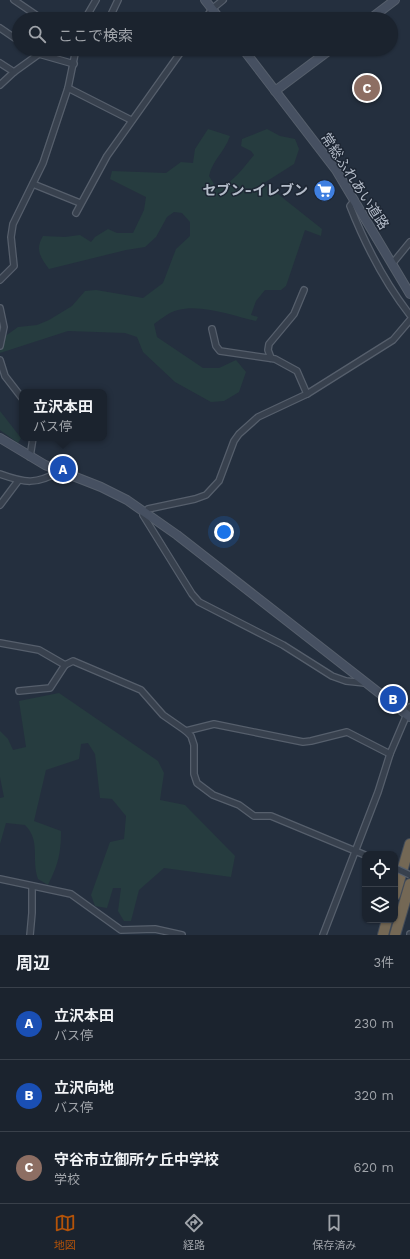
<!DOCTYPE html>
<html lang="ja">
<meta charset="utf-8">
<style>
:root{--surface:#1b232e;--page:#282f3a;--text:#f1f3f6;--muted:#a0a4aa;--line:#39404a;--accent:#b45309}
body{margin:0;font-family:"Work Sans","Noto Sans JP",sans-serif;background:var(--page);color:var(--text)}
.controls{position:absolute;right:12px;bottom:12px;display:grid;overflow:hidden;border-radius:8px;box-shadow:0 1px 3px #0004}
.controls button{width:36px;height:36px;display:grid;place-items:center;padding:0;border:0;border-bottom:1px solid var(--line);background:var(--surface);color:var(--text);font:20px sans-serif}
.you{position:absolute;left:224px;top:532px;width:14px;height:14px;margin:-10px;border:3px solid #fff;border-radius:50%;background:#1a73e8;box-shadow:0 0 0 6px #1a73e833}
.badge{display:grid;place-items:center;width:26px;height:26px;border-radius:50%;background:var(--accent);color:#fff;font-size:13px;font-weight:700}
.pin{position:absolute;translate:-50% -50%;border:2px solid #fff;box-shadow:0 1px 4px #0006}
.popup{position:absolute;left:19px;top:389px;width:88px;height:52px;box-sizing:border-box;display:grid;place-content:center;border-radius:8px;background:var(--surface);filter:drop-shadow(0 1px 3px #0005);font-size:13px;white-space:nowrap;color:var(--muted)}
.popup b{font-size:15px;color:var(--text)}
.popup::after{content:'';position:absolute;left:50%;top:100%;margin-left:-8px;border:8px solid transparent;border-top-color:var(--surface)}
.list{margin:0;padding:0;list-style:none}
h2{display:flex;justify-content:space-between;align-items:center;height:52px;margin:0;padding:0 16px;font-size:17px}
h2 small{font-size:13px;font-weight:400;color:var(--muted)}
.list li{display:grid;grid-template-columns:26px 1fr auto;gap:12px;align-items:center;box-sizing:border-box;height:72px;padding:0 16px;border-top:1px solid var(--line)}
.list b{display:block;font-size:15px;white-space:nowrap}
.list p{margin:0;font-size:13px;white-space:nowrap;color:var(--muted)}
.list em{font-size:13px;font-style:normal;color:var(--muted)}
.icon{flex:none;width:22px;height:22px;fill:none;stroke:currentColor;stroke-width:2;stroke-linecap:round;stroke-linejoin:round}
.map{position:relative;flex:none;width:410px;height:935px;overflow:hidden}
.search{position:absolute;background:var(--surface);box-shadow:0 1px 3px #0004;left:12px;right:12px;top:12px;height:44px;display:flex;align-items:center;gap:10px;box-sizing:border-box;padding:0 14px;border-radius:22px;color:var(--muted);font-size:15px}
.sheet{height:268px;background:var(--surface)}
nav{display:flex;justify-content:space-around;align-items:center;box-sizing:border-box;height:56px;border-top:1px solid var(--line);background:var(--surface);font-size:11px;color:var(--muted)}
nav a{display:grid;justify-items:center;gap:2px}
nav .on{color:var(--accent)}
.map>svg:first-child{display:block}
.green{fill:#263c3f}
.lines{fill:none;stroke-linecap:round;stroke-linejoin:round}
.street-casing{stroke:#565f6c;stroke-width:8}
.secondary-casing{stroke:#565f6c;stroke-width:10}
.highway-casing{stroke:#434c59;stroke-width:12}
.street{stroke:#38414e;stroke-width:5.5}
.secondary{stroke:#465061;stroke-width:8}
.highway{stroke:#746855;stroke-width:10}
.street-bridge-casing{stroke:#565f6c;stroke-width:8;stroke-linecap:butt}
.street-bridge{stroke:#38414e;stroke-width:5.5}
.labels{text-anchor:middle;dominant-baseline:central;stroke-width:3;stroke-linejoin:round;paint-order:stroke}
.street-label{font-size:14px;fill:#b4bcc9;stroke:#1d2633}
.poi-label{font-size:14px;font-weight:bold;fill:#b4bcc9;stroke:#1d2633;text-anchor:end}
</style>
<div class="map">
<svg width="410" height="935" viewBox="0 0 410 935">
<rect width="100%" height="100%" fill="#242f3e"/>
<g class="green">
<path d="M 208,129 L 230,136 C 224,153 213,159 209,176 L 217,189 C 233,183 243,168 254,155 L 251,151 L 241,146 L 242,139 L 267,129 L 280,136 L 295,139 L 299,149 L 294,164 L 264,183 L 322,229 L 321,236 L 305,230 L 286,286 L 281,290 L 265,290 L 256,301 L 251,315 L 258,317 L 256,321 C 232,316 203,304 178,310 C 169,312 161,319 154,324 L 157,337 L 203,368 L 219,368 L 236,360 L 246,372 L 239,392 L 224,401 L 211,402 L 175,382 L 143,352 L 137,337 L 125,333 L 68,331 L 0,353 L 0,340 L 18,327 L 37,325 L 49,320 L 72,306 L 85,291 L 96,290 L 143,298 L 163,283 L 176,249 L 190,236 L 190,222 L 182,213 L 174,212 L 167,217 L 156,237 L 145,247 L 126,250 L 49,269 C 40,257 35,249 43,236 L 65,237 L 80,235 L 91,242 L 95,237 L 108,229 L 117,233 L 133,233 L 144,210 L 146,197 L 110,179 L 112,171 L 166,173 L 181,162 L 193,163 L 195,149 Z"/>
<path d="M 0,411 L 21,438 L 18,443 L 0,430 Z"/>
<path d="M 59,693 L 158,761 L 164,773 L 160,800 L 185,805 L 235,856 L 231,877 L 164,868 L 139,890 L 131,921 L 124,921 L 118,911 L 121,888 L 113,888 L 107,908 L 95,906 L 91,895 L 110,842 L 124,839 L 126,816 L 112,799 L 100,798 L 95,754 L 88,743 L 81,744 L 79,759 L 46,770 L 34,821 L 61,831 C 61,854 58,865 48,885 L 38,879 C 31,859 41,841 25,825 L 6,823 L 0,844 L 0,798 L 4,797 L 0,777 L 0,731 L 8,739 L 13,750 L 26,747 L 19,701 Z"/>
</g>
<g class="lines">
<defs>
<g id="street">
<path d="M 14,0 L 42,19"/>
<path d="M 85,19 L 96,0"/>
<path d="M 109,19 L 118,0"/>
<path d="M 205,19 L 212,9 L 223,0"/>
<path d="M 0,28 L 19,41"/>
<path d="M 31,49 L 39,54"/>
<path d="M 0,63 L 14,72"/>
<path d="M 0,85 L 14,72 L 39,54 L 74,64"/>
<path d="M 68,88 L 131,120"/>
<path d="M 33,184 L 80,203"/>
<path d="M 354,201 L 350,206 C 365,244 385,283 410,315"/>
<path d="M 76,213 L 107,156 L 183,49"/>
<path d="M 392,264 L 410,242"/>
<path d="M 0,280 L 14,266 L 11,237 L 13,224 L 43,163 L 68,88 L 76,49"/>
<path d="M 0,308 L 4,327 L 0,346"/>
<path d="M 212,329 L 216,346 L 220,351 L 275,359 L 297,371 L 307,394"/>
<path d="M 271,358 L 268,350 L 269,344 L 294,314 L 304,290"/>
<path d="M 0,360 L 5,376 L 22,398"/>
<path d="M 30,457 L 33,438"/>
<path d="M 0,474 C 25,483 36,485 60,471"/>
<path d="M 0,505 L 18,481"/>
<path d="M 0,643 L 39,650 L 65,665"/>
<path d="M 365,683 L 346,681 L 332,676 L 283,645 L 199,602 L 192,594 L 143,515 L 148,509 L 195,499 L 206,495 L 219,481 L 234,441 L 239,434 L 258,417 L 307,394 L 393,340 L 410,320"/>
<path d="M 19,691 L 50,688 L 65,665 L 73,661 L 141,690 L 163,715 L 186,731 L 214,724 L 303,742 L 311,741 L 347,732 L 390,754"/>
<path d="M 186,731 L 191,736 L 194,745 L 194,774 L 197,783 L 213,795 L 239,805 L 254,816 L 271,816 L 365,855"/>
<path d="M 0,879 L 71,894 L 121,930 L 155,929 L 182,935"/>
<path d="M 30,935 L 32,913 L 32,886"/>
<path d="M 323,935 L 378,792 L 390,754 L 410,707"/>
<path d="M 410,935 L 410,934"/>
</g>
<g id="secondary">
<path d="M 205,0 L 220,19"/>
<path d="M 370,19 L 395,0"/>
<path d="M 243,49 L 336,170 L 410,294"/>
<path d="M 275,91 L 331,49"/>
<path d="M 0,438 L 45,465 L 101,487 L 127,500 L 177,535 L 410,717"/>
</g>
<g id="highway">
<path d="M 395,895 L 410,844"/>
<path d="M 383,935 L 387,920"/>
<path d="M 395,935 L 410,884"/>
</g>
</defs>
<use href="#street" class="street-casing"/>
<use href="#secondary" class="secondary-casing"/>
<use href="#highway" class="highway-casing"/>
<use href="#street" class="street"/>
<use href="#secondary" class="secondary"/>
<use href="#highway" class="highway"/>
<defs>
<path id="street-bridge" d="M 395,868 L 410,875"/>
</defs>
<use href="#street-bridge" class="street-bridge-casing"/>
<use href="#street-bridge" class="street-bridge"/>
</g>
<defs>
<symbol id="supermarket-disc" viewBox="-11 -11 22 22"><circle r="9.5" fill="#3f7fe0" stroke="#1d2633"/><path d="M-6-5.5h2.5l.6 2H6L4.5 2H-2.5L-4.4-4H-6ZM-1.5 3.2a1.3 1.3 0 1 0 .1 0ZM3 3.2a1.3 1.3 0 1 0 .1 0Z" fill="#fff"/></symbol>
</defs>
<g fill-rule="evenodd">
<use href="#supermarket-disc" x="312" y="178" width="25" height="25"/>
</g>
<g class="labels">
<g class="street-label">
<text transform="translate(355 181) rotate(57)">常総ふれあい道路</text>
</g>
<g class="poi-label">
<text x="308" y="190">セブン-イレブン</text>
</g>
</g>
</svg>
<div class="controls">
<button><svg class="icon" aria-label="locate" viewBox="0 0 24 24"><circle cx="12" cy="12" r="6"/><path d="M12 2v4M12 18v4M2 12h4M18 12h4"/></svg></button>
<button><svg class="icon" aria-label="layers" viewBox="0 0 24 24"><path d="M12 4l9 5-9 5-9-5zM3 14l9 5 9-5"/></svg></button>
</div>
<div class="you"></div>
<div class="pin badge" style="left:63px;top:469px;background:#1a4fb4">A</div>
<div class="popup"><b>立沢本田</b>バス停</div>
<div class="pin badge" style="left:393px;top:699px;background:#1a4fb4">B</div>
<div class="pin badge" style="left:367px;top:88px;background:#8d6e63">C</div>
<div class="search"><svg class="icon" aria-label="search" viewBox="0 0 24 24"><circle cx="10" cy="10" r="6"/><path d="M15 15l6 6"/></svg>ここで検索</div>
</div>
<section class="sheet">
<h2>周辺<small>3件</small></h2>
<ul class="list">
<li><span class="badge" style="background:#1a4fb4">A</span><div><b>立沢本田</b><p>バス停</p></div><em>230 m</em></li>
<li><span class="badge" style="background:#1a4fb4">B</span><div><b>立沢向地</b><p>バス停</p></div><em>320 m</em></li>
<li><span class="badge" style="background:#8d6e63">C</span><div><b>守谷市立御所ケ丘中学校</b><p>学校</p></div><em>620 m</em></li>
</ul>
</section>
<nav>
<a class="on"><svg class="icon" aria-label="map" viewBox="0 0 24 24"><path d="M3 6l6-2 6 2 6-2v14l-6 2-6-2-6 2zM9 4v14M15 6v14"/></svg>地図</a>
<a><svg class="icon" aria-label="directions" viewBox="0 0 24 24"><path d="M12 3l9 9-9 9-9-9zM9 14v-3h6M13 9l2 2-2 2"/></svg>経路</a>
<a><svg class="icon" aria-label="saved" viewBox="0 0 24 24"><path d="M7 4h10v16l-5-4-5 4z"/></svg>保存済み</a>
</nav>
